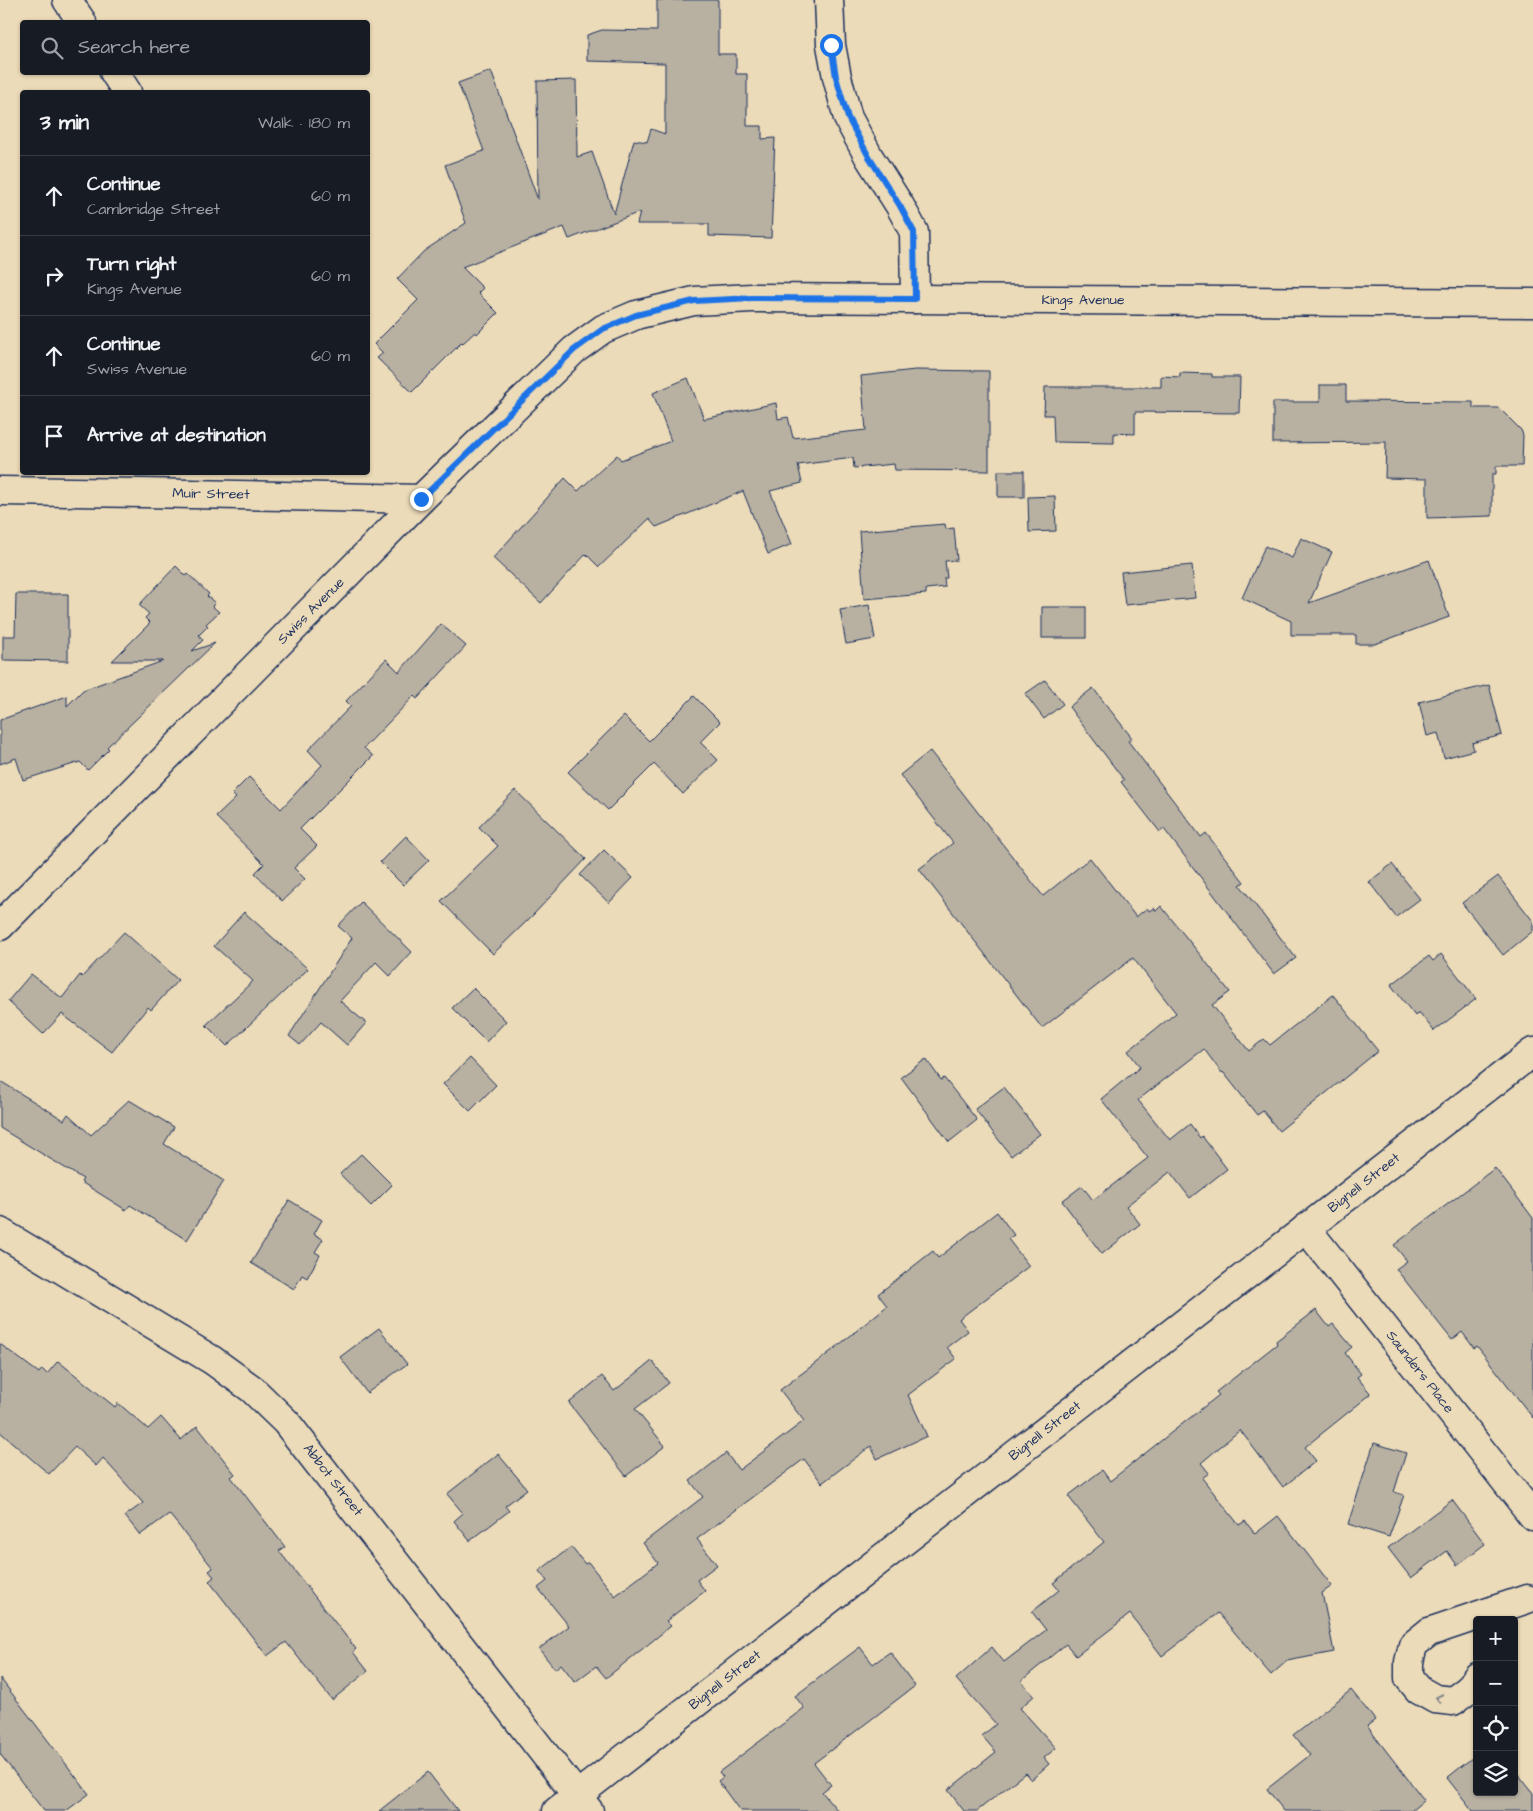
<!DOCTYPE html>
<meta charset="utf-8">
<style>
:root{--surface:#171b24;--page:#20242c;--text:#f1f3f6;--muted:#9ea1a6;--line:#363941}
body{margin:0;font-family:"Architects Daughter",sans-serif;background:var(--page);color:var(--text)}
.controls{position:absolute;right:15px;bottom:15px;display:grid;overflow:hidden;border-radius:5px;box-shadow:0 1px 4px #0004}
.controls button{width:45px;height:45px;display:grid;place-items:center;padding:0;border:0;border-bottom:1px solid var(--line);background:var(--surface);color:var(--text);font:25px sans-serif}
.stop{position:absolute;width:15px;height:15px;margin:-11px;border:4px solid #1a73e8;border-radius:50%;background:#fff}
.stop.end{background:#1a73e8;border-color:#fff;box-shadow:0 1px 5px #0008}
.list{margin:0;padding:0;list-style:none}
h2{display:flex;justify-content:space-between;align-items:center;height:65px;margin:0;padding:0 20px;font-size:21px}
h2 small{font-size:16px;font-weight:400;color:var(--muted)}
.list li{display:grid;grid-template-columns:32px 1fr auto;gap:15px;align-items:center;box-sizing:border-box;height:80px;padding:0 20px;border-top:1px solid var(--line)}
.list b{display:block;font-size:19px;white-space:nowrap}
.list p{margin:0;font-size:16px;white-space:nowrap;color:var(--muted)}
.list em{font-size:16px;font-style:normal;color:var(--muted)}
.icon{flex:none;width:28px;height:28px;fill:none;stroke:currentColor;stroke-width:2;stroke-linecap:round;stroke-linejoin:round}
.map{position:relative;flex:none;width:1533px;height:1811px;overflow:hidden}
.search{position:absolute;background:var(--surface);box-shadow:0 1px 4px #0004;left:20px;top:20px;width:350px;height:55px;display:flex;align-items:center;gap:12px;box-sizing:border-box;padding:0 18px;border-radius:5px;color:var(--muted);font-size:19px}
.panel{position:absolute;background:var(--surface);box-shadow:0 1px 4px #0004;left:20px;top:90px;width:350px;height:385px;border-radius:5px}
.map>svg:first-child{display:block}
.building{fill:#b8b1a2;stroke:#1b2f5e}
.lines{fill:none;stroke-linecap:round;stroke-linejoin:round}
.street-casing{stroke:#1b2f5e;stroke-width:31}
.secondary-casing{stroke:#1b2f5e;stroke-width:31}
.street{stroke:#ecdbb8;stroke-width:28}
.secondary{stroke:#ecdbb8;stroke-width:28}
.oneway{stroke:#84858b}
.route{stroke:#1a73e8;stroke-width:6}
.labels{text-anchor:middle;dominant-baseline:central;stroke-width:4;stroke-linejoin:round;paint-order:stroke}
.street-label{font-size:14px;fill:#1b2f5e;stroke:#ecdbb8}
</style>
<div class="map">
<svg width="1533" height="1811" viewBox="0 0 1533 1811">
<rect width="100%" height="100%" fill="#ecdbb8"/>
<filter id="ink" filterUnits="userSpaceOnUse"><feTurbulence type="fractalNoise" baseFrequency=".02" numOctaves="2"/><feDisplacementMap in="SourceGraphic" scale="10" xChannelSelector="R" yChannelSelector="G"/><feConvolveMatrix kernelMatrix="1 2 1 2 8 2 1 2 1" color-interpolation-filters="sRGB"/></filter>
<g filter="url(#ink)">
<g class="building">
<path d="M 657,0 L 718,0 L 718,54 L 736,54 L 736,74 L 747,74 L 747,126 L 762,126 L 762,139 L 775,138 L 771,238 L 709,236 L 709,224 L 637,224 L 640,212 L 569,239 L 564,227 L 462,267 L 483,288 L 478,293 L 498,313 L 477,334 L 475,332 L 463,343 L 462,342 L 412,392 L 377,358 L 383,353 L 374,344 L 418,300 L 397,279 L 424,251 L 466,223 L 445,165 L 484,151 L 458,83 L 491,71 L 538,200 L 537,81 L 576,80 L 577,157 L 592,152 L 614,214 L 634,140 L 647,142 L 651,129 L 665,134 L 665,63 L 587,61 L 587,35 L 602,30 L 657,31 Z"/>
<path d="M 915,370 L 989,371 L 989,471 L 895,470 L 894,464 L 854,468 L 853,458 L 798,465 L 802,483 L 770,491 L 792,544 L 768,554 L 743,491 L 656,527 L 649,519 L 599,567 L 586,554 L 541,603 L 493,558 L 565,478 L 578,491 L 617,455 L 621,460 L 671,441 L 653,393 L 688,378 L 704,419 L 776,403 L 778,419 L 788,417 L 793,438 L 866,430 L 861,376 Z"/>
<path d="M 1180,373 L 1212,374 L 1212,377 L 1240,377 L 1239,413 L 1135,412 L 1135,434 L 1114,433 L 1114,443 L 1054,442 L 1053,415 L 1044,415 L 1045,387 L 1161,387 L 1161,376 L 1180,377 Z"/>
<path d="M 1320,385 L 1346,385 L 1346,401 L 1473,402 L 1473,408 L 1499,408 L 1521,430 L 1523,435 L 1522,466 L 1496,466 L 1496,474 L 1492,474 L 1492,516 L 1427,518 L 1427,479 L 1385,478 L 1386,442 L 1273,443 L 1273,402 L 1320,402 Z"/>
<rect x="998" y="471" width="26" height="26"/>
<path d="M 1055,496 L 1056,531 L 1029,532 L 1028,497 Z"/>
<path d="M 945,524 L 946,529 L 954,528 L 957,560 L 945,561 L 947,578 L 944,578 L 945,587 L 926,589 L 926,594 L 864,599 L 859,531 Z"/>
<path d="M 1301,538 L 1332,552 L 1309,603 L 1429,560 L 1449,617 L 1375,644 L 1356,644 L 1356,635 L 1291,635 L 1291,621 L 1242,598 L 1265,546 L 1292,558 Z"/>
<path d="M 1192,565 L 1195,598 L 1125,605 L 1121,572 Z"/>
<path d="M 176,566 L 186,576 L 188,574 L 209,594 L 207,596 L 215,603 L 212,606 L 219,612 L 206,624 L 208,626 L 199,635 L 203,640 L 192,651 L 215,643 L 107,747 L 109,749 L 88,770 L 80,762 L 23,780 L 16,758 L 0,764 L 0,720 L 67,696 L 67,706 L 83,690 L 163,661 L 112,661 L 150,623 L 145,618 L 149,614 L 139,605 Z"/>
<path d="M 16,594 L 68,594 L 68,661 L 3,660 L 3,636 L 15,636 Z"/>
<path d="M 869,605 L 875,639 L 846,644 L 840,610 Z"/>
<rect x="1042" y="607" width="44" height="31"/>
<path d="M 441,624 L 466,646 L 417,699 L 414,696 L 364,748 L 373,756 L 300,829 L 317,846 L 294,868 L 305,879 L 282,901 L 255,873 L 264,864 L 216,817 L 236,798 L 232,794 L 249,777 L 281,809 L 322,765 L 308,750 L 351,706 L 346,701 L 386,659 L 399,672 Z"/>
<path d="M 1045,680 L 1063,704 L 1044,719 L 1025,694 Z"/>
<path d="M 1489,685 L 1502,735 L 1472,743 L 1474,750 L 1444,758 L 1438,733 L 1427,736 L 1419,702 Z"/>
<path d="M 1093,688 L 1132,738 L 1128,741 L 1201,837 L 1206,833 L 1244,882 L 1240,885 L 1296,958 L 1274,974 L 1164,829 L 1160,832 L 1121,782 L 1124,780 L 1069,707 Z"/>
<path d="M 694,696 L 720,722 L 700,742 L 718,760 L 683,794 L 654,764 L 608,810 L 568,772 L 624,716 L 649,741 Z"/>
<path d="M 930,751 L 1043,896 L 1090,858 L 1136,917 L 1147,908 L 1149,911 L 1154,908 L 1156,911 L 1161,906 L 1230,992 L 1212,1005 L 1249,1051 L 1264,1039 L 1270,1045 L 1333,995 L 1378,1051 L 1279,1131 L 1263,1111 L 1257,1115 L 1224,1073 L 1221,1072 L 1204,1049 L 1138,1100 L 1170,1140 L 1190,1124 L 1200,1138 L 1202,1136 L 1227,1169 L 1190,1198 L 1170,1172 L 1126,1206 L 1140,1224 L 1102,1254 L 1062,1201 L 1082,1186 L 1093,1200 L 1148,1158 L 1101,1099 L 1140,1067 L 1128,1051 L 1176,1013 L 1133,958 L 1042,1028 L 919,869 L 953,843 L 900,775 Z"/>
<path d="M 515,790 L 586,859 L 533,915 L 493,954 L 441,901 L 498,846 L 479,827 Z"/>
<path d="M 406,836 L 429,860 L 403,885 L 380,862 Z"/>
<path d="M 604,850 L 633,878 L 609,903 L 580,875 Z"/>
<path d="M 1392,864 L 1420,899 L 1396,917 L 1369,882 Z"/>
<path d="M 1498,876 L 1533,921 L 1533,931 L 1503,955 L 1462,903 Z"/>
<path d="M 361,902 L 412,952 L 390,976 L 376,962 L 340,1001 L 366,1023 L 347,1045 L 321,1022 L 300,1045 L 289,1036 L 352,938 L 338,926 Z"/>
<path d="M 244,912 L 308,969 L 227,1046 L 206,1025 L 253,981 L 214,946 Z"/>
<path d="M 124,932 L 178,980 L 151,1010 L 148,1007 L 112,1052 L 62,1014 L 43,1034 L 8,1001 L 31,974 L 62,998 L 80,975 L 82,977 Z"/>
<path d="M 1441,954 L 1476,999 L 1434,1031 L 1419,1012 L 1415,1016 L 1391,985 L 1429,956 L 1433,961 Z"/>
<path d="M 473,988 L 506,1021 L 486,1042 L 452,1008 Z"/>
<path d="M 470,1058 L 496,1085 L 470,1111 L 443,1084 Z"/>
<path d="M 926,1059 L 941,1080 L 944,1078 L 977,1120 L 949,1142 L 901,1077 Z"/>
<path d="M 0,1081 L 64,1120 L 68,1114 L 91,1135 L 129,1100 L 174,1127 L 164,1144 L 224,1181 L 187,1240 L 130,1205 L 126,1210 L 81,1182 L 83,1179 L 0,1128 Z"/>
<path d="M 1004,1087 L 1040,1134 L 1011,1156 L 975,1109 Z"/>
<path d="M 361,1154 L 392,1185 L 371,1206 L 340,1174 Z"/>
<path d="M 1495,1168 L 1533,1218 L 1533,1418 L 1477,1346 L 1474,1348 L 1462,1332 L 1452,1340 L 1396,1269 L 1407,1261 L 1394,1245 Z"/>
<path d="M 289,1200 L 322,1220 L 314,1234 L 323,1239 L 315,1252 L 320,1255 L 307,1278 L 302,1275 L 294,1289 L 251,1263 Z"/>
<path d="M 997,1212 L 1014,1235 L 1008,1239 L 1029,1266 L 959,1319 L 968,1331 L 947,1347 L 956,1359 L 908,1395 L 927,1436 L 877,1459 L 871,1446 L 822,1483 L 804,1459 L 697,1539 L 717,1565 L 697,1580 L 705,1591 L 666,1621 L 671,1626 L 606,1678 L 596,1666 L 575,1682 L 561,1664 L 555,1669 L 539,1649 L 569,1626 L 538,1588 L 547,1581 L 539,1571 L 571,1547 L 585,1564 L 588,1562 L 615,1596 L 658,1563 L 643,1543 L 703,1497 L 690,1481 L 726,1453 L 739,1470 L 804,1421 L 780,1390 L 834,1349 L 887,1306 L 878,1294 L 933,1251 L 938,1258 Z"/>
<path d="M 1316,1310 L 1329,1327 L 1333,1324 L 1352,1347 L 1345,1353 L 1361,1374 L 1357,1377 L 1371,1394 L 1305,1447 L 1316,1461 L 1283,1487 L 1240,1430 L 1201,1463 L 1209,1473 L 1202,1478 L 1239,1525 L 1245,1521 L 1255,1534 L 1278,1516 L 1332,1586 L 1322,1593 L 1334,1652 L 1287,1661 L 1271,1675 L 1218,1613 L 1162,1656 L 1130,1614 L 1076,1656 L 1066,1644 L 1021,1681 L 1034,1696 L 1020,1708 L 1056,1748 L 1044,1758 L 1049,1764 L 1031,1780 L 1025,1773 L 977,1811 L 964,1811 L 948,1790 L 996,1752 L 982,1736 L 996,1724 L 956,1679 L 992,1647 L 1004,1662 L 1046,1630 L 1032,1612 L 1059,1590 L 1053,1583 L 1104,1542 L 1068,1496 L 1102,1470 L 1110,1481 L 1219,1395 L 1216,1392 L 1277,1344 L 1276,1341 Z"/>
<path d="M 379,1328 L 407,1364 L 367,1393 L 340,1357 Z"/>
<path d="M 0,1344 L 39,1373 L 42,1369 L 47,1374 L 58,1361 L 115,1407 L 118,1403 L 148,1429 L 161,1417 L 181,1440 L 197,1426 L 235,1474 L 231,1477 L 285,1547 L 279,1551 L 356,1649 L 353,1652 L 368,1671 L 332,1700 L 286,1642 L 267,1656 L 209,1581 L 214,1577 L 209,1571 L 213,1568 L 169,1514 L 140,1535 L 125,1516 L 143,1503 L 103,1458 L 96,1466 L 75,1447 L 49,1474 L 0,1432 Z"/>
<path d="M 652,1361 L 669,1383 L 635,1409 L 665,1446 L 626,1476 L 569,1403 L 602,1376 L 614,1391 Z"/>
<path d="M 1374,1443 L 1406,1453 L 1394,1492 L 1404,1495 L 1389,1537 L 1348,1524 Z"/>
<path d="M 498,1454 L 527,1489 L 505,1506 L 509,1511 L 470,1541 L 454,1521 L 463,1513 L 447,1494 Z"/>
<path d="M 1452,1500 L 1485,1544 L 1457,1565 L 1447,1551 L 1411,1578 L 1388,1548 Z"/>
<path d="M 860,1647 L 873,1664 L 890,1652 L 915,1686 L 814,1763 L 831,1785 L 822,1792 L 838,1811 L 740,1811 L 718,1781 L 723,1777 L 719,1772 L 804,1708 L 795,1696 Z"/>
<path d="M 0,1678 L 89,1794 L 66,1811 L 44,1811 L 0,1754 Z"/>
<path d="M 1351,1690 L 1375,1720 L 1367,1726 L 1424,1800 L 1411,1811 L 1284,1811 L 1267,1789 L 1310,1755 L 1293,1735 Z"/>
<path d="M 1477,1754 L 1477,1792 L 1514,1792 L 1514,1769 L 1533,1793 L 1533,1811 L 1473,1811 L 1447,1778 Z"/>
<path d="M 428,1772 L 458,1811 L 379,1811 Z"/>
</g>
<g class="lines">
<defs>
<g id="street">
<path d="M 67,0 L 82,22"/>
<path d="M 829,0 L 831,45 L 837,77 L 848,118 L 869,157 L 900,206 L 914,232 L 915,299"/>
<path d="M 114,72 L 127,92"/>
<path d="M 0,491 L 144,493 L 421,499"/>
<path d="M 0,926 L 421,499 L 574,350 L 603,329 L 636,315 L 694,301 L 752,298 L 1533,303"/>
<path d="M 1306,1228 L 1533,1516"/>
<path d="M 1477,1677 L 1469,1689 L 1453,1701 L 1435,1699 L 1419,1690 L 1409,1678 L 1409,1662 L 1413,1645 L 1429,1632 L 1527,1599"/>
<path d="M 557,1811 L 1533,1052"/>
</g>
<path id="secondary" d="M 0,1232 L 212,1360 L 252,1389 L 286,1422 L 589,1811"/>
</defs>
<use href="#street" class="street-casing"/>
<use href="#secondary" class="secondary-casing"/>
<use href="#street" class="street"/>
<use href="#secondary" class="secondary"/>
</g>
<defs><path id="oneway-chevron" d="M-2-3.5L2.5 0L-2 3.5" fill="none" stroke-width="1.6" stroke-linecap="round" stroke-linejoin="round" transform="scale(1.25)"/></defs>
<use class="oneway" href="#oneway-chevron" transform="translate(1439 1698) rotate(-168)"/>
</g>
<g class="lines" filter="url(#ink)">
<path class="route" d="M 421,499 L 574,350 L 603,329 L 636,315 L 694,301 L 752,298 L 915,299 L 914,232 L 900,206 L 869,157 L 848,118 L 836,77 L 831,45"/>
</g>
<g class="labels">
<g class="street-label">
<text x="1083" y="300">Kings Avenue</text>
<text transform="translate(211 494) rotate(1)">Muir Street</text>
<text transform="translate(311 611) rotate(-45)">Swiss Avenue</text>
<text transform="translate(1364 1183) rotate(-38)">Bignell Street</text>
<text transform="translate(1420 1372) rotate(52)">Saunders Place</text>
<text transform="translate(1045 1431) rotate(-38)">Bignell Street</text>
<text transform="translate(333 1480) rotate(52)">Abbot Street</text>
<text transform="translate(725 1680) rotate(-38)">Bignell Street</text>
</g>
</g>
</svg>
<div class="controls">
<button>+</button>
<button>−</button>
<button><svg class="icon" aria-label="locate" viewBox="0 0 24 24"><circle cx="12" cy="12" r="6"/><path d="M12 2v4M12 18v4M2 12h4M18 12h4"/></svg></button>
<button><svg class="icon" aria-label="layers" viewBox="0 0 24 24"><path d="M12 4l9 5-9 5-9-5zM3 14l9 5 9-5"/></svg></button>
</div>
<div class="stop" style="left:831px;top:45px"></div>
<div class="stop end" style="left:421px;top:499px"></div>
<div class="search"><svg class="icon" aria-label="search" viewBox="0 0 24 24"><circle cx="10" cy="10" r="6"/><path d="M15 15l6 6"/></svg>Search here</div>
<section class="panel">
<h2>3 min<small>Walk · 180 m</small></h2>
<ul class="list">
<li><svg class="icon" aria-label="ahead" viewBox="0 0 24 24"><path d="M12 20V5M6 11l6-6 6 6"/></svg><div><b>Continue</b><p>Cambridge Street</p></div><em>60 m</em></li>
<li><svg class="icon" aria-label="right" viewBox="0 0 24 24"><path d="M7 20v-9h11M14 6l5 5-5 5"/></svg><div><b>Turn right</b><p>Kings Avenue</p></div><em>60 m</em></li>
<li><svg class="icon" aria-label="ahead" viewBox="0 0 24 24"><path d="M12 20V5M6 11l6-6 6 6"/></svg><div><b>Continue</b><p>Swiss Avenue</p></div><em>60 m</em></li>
<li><svg class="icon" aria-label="arrive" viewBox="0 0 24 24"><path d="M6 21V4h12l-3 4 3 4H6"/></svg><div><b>Arrive at destination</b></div></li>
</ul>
</section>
</div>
